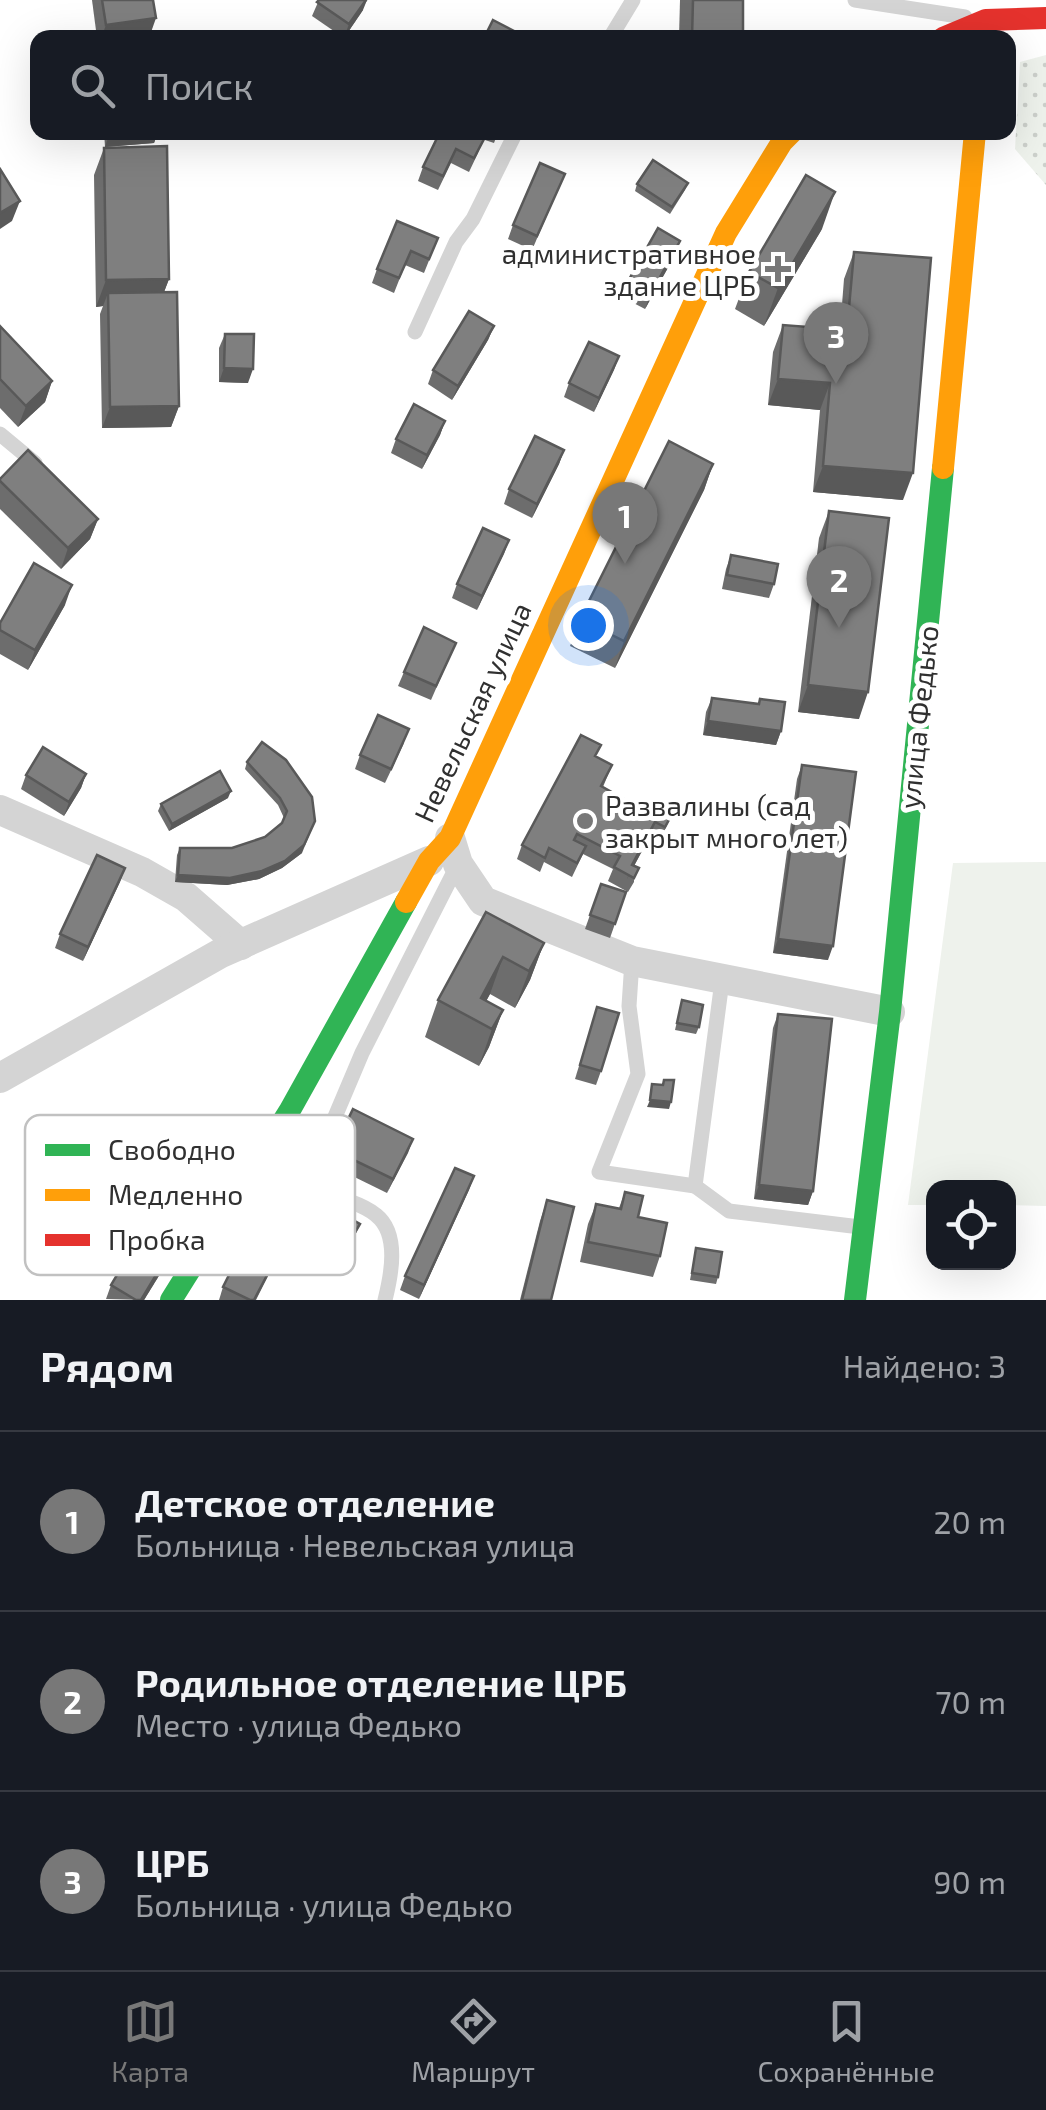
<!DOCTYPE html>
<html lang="ru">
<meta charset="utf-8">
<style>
:root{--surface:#171b24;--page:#20242c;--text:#f1f3f6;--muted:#9ea1a6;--line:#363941;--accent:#787878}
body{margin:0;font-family:"Exo 2",sans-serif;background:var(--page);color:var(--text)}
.controls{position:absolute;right:30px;bottom:30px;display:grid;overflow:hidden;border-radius:20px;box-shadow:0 10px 40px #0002}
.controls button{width:90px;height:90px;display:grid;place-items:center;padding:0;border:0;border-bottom:2px solid var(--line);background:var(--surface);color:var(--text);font:50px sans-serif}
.you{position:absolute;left:588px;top:625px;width:35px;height:35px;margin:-25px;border:8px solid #fff;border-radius:50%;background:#1a73e8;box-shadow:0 0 0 15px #1a73e833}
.badge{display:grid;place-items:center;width:65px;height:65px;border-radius:50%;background:var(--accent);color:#fff;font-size:32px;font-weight:700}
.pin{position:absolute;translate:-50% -82px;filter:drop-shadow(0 2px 5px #0008)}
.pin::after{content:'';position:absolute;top:52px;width:35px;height:30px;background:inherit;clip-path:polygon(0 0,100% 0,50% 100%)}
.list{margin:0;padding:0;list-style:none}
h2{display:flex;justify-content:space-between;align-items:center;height:130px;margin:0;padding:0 40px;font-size:42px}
h2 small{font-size:32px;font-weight:400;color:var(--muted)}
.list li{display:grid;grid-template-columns:65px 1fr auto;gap:30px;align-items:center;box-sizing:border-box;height:180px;padding:0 40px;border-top:2px solid var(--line)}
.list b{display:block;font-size:38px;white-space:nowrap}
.list p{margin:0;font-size:32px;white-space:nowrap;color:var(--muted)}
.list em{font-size:32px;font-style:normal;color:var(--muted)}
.icon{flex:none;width:55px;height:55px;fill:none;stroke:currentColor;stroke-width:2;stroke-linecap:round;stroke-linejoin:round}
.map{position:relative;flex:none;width:1046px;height:1300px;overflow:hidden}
.search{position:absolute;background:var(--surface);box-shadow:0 10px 40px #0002;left:30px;right:30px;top:30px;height:110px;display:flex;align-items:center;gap:25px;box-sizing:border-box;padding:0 35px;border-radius:20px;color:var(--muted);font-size:38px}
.sheet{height:670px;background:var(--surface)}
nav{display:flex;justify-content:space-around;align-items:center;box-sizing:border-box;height:140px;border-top:2px solid var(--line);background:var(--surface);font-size:28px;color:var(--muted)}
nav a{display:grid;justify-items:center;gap:5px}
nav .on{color:var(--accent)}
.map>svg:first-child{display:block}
.grass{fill:#eef2ec}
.park{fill:url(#park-dots)}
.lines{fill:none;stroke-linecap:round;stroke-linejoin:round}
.lane{stroke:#d4d4d4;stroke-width:15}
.street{stroke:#d4d4d4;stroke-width:30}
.fast{stroke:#30b455;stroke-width:22}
.slow{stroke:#ff9f0a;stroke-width:22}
.jam{stroke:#e5322d;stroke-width:22}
.wall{fill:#6d6d6d}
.shaded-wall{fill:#595959}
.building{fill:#7f7f7f;stroke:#595959;stroke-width:2.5}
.poi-dot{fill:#787878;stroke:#fff;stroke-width:4}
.labels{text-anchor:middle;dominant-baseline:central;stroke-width:10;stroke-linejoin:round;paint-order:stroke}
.poi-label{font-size:28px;fill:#303030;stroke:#fff;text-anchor:end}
.street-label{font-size:28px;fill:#303030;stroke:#fff}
.key{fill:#fff;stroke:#c1c1c1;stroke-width:2.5}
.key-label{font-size:28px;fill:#303030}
</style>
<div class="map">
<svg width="1046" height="1300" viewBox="0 0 1046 1300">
<defs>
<pattern id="park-dots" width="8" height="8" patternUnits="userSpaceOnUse" patternTransform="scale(2.5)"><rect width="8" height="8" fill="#eef2ec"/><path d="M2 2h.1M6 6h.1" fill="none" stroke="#ccd0cb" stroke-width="1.8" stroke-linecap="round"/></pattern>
</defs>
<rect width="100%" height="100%" fill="#fff"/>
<path class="grass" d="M 1046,862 L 1046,1206 L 1009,1205 L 1008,1188 L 934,1188 L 933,1205 L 908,1205 L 953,863 Z"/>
<path class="park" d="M 1046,55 L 1046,185 L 1015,149 L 1020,62 Z"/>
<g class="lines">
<g class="lane">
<path d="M 855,0 L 965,17"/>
<path d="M 610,38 L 633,0"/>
<path d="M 415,332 L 456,242 L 473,219 L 516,132"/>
<path d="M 0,434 L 35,463"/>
<path d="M 632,961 L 629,1006 L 638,1074 L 599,1172 L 695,1186"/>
<path d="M 722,981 L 695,1186 L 729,1211 L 860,1227"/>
<path d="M 385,1300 C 391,1276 400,1234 376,1215 C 356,1198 333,1203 315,1178 L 318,1157 L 362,1053 L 458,864"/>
</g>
<g class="street">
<path d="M 0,810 L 142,872 L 186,897 L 241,945"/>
<path d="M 450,838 L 458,864 L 483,901 L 632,961 L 890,1012"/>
<path d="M 0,1078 L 221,953 L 429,861"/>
</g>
<g class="fast">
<path d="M 171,1300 L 290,1110 L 406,902"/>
<path d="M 855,1300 L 890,1012 L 943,468"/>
</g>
<g class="slow">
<path d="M 943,468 L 975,132"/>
<path d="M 406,902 L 429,861 L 450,838 L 726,233 L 782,142 L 792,132"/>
</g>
<path class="jam" d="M 943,38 L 986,20 L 1046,18"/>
</g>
<g class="wall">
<path d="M 92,0 L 153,0 L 149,38 L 97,38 Z"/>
<path d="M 319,0 L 363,10 L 344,38 L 312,16 Z"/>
<path d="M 680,0 L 743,0 L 743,38 L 679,38 Z"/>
<path d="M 104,132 L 158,132 L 154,143 L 105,147 Z"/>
<path d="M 474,132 L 498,132 L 494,143 L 482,139 L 478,153 L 469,172 L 451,163 L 438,190 L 418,181 L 423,167 Z"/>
<path d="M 104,148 L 169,279 L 164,292 L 179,406 L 171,427 L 102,428 L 100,314 L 103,306 L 96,307 L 94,175 Z"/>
<path d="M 565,174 L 532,250 L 508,239 L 513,225 Z"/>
<path d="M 688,183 L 685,190 L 670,214 L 635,191 L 637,184 Z"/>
<path d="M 822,229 L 764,326 L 735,309 L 749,272 Z"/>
<path d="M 438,238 L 424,273 L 405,265 L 394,293 L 372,283 L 377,269 Z"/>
<path d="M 680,241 L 675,255 L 645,309 L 622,297 L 627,283 Z"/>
<path d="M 854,252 L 903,500 L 813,492 L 820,410 L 768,405 L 773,352 L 783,325 L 840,330 L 844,279 Z"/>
<path d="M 0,326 L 52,381 L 45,402 L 18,427 L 0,408 Z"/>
<path d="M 494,326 L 488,340 L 452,400 L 428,384 L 433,370 Z"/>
<path d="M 225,334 L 248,383 L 219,382 L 219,348 Z"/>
<path d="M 619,356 L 594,412 L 564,397 L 569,383 Z"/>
<path d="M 445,421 L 440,435 L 422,469 L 391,453 L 396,439 Z"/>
<path d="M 564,450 L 559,464 L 532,518 L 504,504 L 509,489 Z"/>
<path d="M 713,464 L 704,490 L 615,668 L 570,646 L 580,619 Z"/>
<path d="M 0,479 L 98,519 L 90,539 L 61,569 L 0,509 Z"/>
<path d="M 829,511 L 859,719 L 798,712 L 819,538 Z"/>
<path d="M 509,540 L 477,610 L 452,598 L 457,584 Z"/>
<path d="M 731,555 L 774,584 L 769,598 L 722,589 L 726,569 Z"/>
<path d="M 65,605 L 28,670 L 0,654 L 0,623 Z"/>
<path d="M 456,643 L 431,700 L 398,686 L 404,672 Z"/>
<path d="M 712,698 L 758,704 L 760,699 L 781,731 L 776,745 L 703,735 L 706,712 Z"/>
<path d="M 262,742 L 302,853 L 282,868 L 259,879 L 227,885 L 175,882 L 177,855 L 180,848 L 232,848 L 265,837 L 282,823 L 284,818 L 278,805 L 245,769 L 247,762 Z"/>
<path d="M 404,743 L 385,783 L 355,769 L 360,755 Z"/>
<path d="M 597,757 L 612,765 L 603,787 L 644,810 L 671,816 L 660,841 L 650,836 L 634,866 L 634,882 L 628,892 L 608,881 L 613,869 L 583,854 L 572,877 L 544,862 L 540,872 L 517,859 L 522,845 Z"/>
<path d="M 802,765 L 828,960 L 773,953 L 797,779 Z"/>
<path d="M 86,774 L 81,788 L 64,816 L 21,789 L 26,775 Z"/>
<path d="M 228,798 L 169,831 L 158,811 L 161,804 Z"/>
<path d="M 125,868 L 83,961 L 55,948 L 60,934 Z"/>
<path d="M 601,884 L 626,892 L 610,938 L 585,929 Z"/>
<path d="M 486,912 L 544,943 L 530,980 L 515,1008 L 490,994 L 486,1001 L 503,1010 L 489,1047 L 479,1066 L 425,1037 L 438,1000 Z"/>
<path d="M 682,1000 L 699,1027 L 696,1034 L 675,1030 Z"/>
<path d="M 597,1007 L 601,1071 L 596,1085 L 575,1079 Z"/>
<path d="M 778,1014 L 813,1191 L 808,1205 L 754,1199 L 773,1028 Z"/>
<path d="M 413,1139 L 387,1193 L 328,1164 L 333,1150 Z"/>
<path d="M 474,1176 L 419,1299 L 400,1290 L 405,1276 Z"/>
<path d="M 205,1183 L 200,1197 L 178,1238 L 147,1222 L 152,1208 Z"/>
<path d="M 625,1192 L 660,1256 L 653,1277 L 580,1262 L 588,1224 L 596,1204 L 619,1208 Z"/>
<path d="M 547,1200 L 551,1300 L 520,1300 L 540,1221 Z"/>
<path d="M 290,1230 L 354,1238 L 335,1272 L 285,1244 Z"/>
<path d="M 696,1248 L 718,1277 L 716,1284 L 690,1280 Z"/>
<path d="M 165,1260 L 160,1274 L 144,1300 L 106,1299 L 111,1285 Z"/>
<path d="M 268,1276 L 256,1300 L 219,1300 L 223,1287 Z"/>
</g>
<g class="shaded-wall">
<path d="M 366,0 L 367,0 L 363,10 L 344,38 L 349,24 Z"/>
<path d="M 156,18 L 149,38 L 101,38 L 106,25 Z"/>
<path d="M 110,132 L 158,132 L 154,143 L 105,147 Z"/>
<path d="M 835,192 L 822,229 L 764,326 L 778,288 Z"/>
<path d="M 20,201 L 12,221 L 0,229 L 0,213 Z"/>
<path d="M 680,241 L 675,255 L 645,309 L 650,295 Z"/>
<path d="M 169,279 L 159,305 L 108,293 L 103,306 L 96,307 L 106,280 Z"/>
<path d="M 494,326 L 488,340 L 452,400 L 458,386 Z"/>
<path d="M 619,356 L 614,370 L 594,412 L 599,398 Z"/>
<path d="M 224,368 L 253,369 L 248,383 L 219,382 Z"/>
<path d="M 778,379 L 830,383 L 820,410 L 768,405 Z"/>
<path d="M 52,381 L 45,402 L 18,427 L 26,406 Z"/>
<path d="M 179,406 L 171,427 L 102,428 L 110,407 Z"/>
<path d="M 445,421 L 440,435 L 422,469 L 427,455 Z"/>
<path d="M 564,450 L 559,464 L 532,518 L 537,504 Z"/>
<path d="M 713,464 L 704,490 L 615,668 L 624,641 Z"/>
<path d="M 823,466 L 913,473 L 903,500 L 813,492 Z"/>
<path d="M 98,519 L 90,539 L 61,569 L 68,548 Z"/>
<path d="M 509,540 L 504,554 L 477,610 L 482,596 Z"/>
<path d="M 72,585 L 65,605 L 28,670 L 35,650 Z"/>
<path d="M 808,685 L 868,692 L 859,719 L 798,712 Z"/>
<path d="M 708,721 L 781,731 L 776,745 L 703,735 Z"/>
<path d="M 86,774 L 81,788 L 64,816 L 69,802 Z"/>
<path d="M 231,791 L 228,798 L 169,831 L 172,824 Z"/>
<path d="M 315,821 L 302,853 L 282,868 L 259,879 L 227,885 L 175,882 L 178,875 Z"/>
<path d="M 655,822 L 650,836 L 627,879 L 632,865 Z"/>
<path d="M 125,868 L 120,882 L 83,961 L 88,947 Z"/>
<path d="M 778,939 L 833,946 L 828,960 L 773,953 Z"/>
<path d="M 544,943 L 530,980 L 515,1008 L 529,971 Z"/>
<path d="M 503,957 L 490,994 L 476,1020 L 481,998 Z"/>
<path d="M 503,1010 L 489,1047 L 479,1066 L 492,1029 Z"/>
<path d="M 650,1100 L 671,1102 L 669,1109 L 647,1107 Z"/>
<path d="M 413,1139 L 408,1153 L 387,1193 L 393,1179 Z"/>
<path d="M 474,1176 L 469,1190 L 419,1299 L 424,1285 Z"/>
<path d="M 205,1183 L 200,1197 L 178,1238 L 184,1224 Z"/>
<path d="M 759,1185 L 813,1191 L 808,1205 L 754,1199 Z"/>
<path d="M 360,1224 L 354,1238 L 335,1272 L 340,1258 Z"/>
<path d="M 165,1260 L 160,1274 L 144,1300 L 141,1300 Z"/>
</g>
<g class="building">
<path d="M 102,0 L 153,0 L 156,18 L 106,25 Z"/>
<path d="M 319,0 L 366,0 L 349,24 L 317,2 Z"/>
<path d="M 693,0 L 743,0 L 743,38 L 692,38 Z"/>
<path d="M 493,20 L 518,33 L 516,38 L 484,38 Z"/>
<path d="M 440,132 L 470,132 L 484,139 L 474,158 L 456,149 L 443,176 L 423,167 Z"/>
<path d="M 167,146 L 169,279 L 106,280 L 104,148 Z"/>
<path d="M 653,160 L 688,183 L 672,207 L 637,184 Z"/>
<path d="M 540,163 L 565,174 L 537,236 L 513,225 Z"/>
<path d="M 0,169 L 20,201 L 0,213 Z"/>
<path d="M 806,175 L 835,192 L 778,288 L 749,272 Z"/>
<path d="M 397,221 L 438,238 L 429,259 L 411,251 L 399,278 L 377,269 Z"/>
<path d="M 658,228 L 680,241 L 650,295 L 627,283 Z"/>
<path d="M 854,252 L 931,258 L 913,473 L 823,466 L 830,383 L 778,379 L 783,325 L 847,330 Z"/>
<path d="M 177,292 L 179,406 L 110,407 L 108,293 Z"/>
<path d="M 469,311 L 494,326 L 458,386 L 433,370 Z"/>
<path d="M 0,326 L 52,381 L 26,406 L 0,379 Z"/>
<path d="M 225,334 L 254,334 L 253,369 L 224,368 Z"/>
<path d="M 589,342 L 619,356 L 599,398 L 569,383 Z"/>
<path d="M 414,404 L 445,421 L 427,455 L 396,439 Z"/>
<path d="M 535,436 L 564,450 L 537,504 L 509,489 Z"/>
<path d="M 669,441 L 713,464 L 624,641 L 580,619 Z"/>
<path d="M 28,450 L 98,519 L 68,548 L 0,481 L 0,479 Z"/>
<path d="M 829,511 L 889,518 L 868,692 L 808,685 Z"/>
<path d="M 483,528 L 509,540 L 482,596 L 457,584 Z"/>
<path d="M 731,555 L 778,564 L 774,584 L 727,575 Z"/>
<path d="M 34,563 L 72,585 L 35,650 L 0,630 L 0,623 Z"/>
<path d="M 424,627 L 456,643 L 436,686 L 404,672 Z"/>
<path d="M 712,698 L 759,704 L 760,699 L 785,702 L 781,731 L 708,721 Z"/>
<path d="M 378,715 L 409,729 L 391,769 L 360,755 Z"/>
<path d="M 581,735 L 601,745 L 595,756 L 612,765 L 601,786 L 644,810 L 647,804 L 671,816 L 665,827 L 655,822 L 632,865 L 639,868 L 634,878 L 614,867 L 620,856 L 577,834 L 574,840 L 586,846 L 577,863 L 549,848 L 545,858 L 522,845 Z"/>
<path d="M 262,742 L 286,760 L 312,797 L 315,821 L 304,845 L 285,861 L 262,871 L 230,878 L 178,875 L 180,848 L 232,848 L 265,837 L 282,823 L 287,811 L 280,798 L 247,762 Z"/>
<path d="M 43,747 L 86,774 L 69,802 L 26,775 Z"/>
<path d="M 802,765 L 856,772 L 833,946 L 778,939 Z"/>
<path d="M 220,771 L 231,791 L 172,824 L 161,804 Z"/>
<path d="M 97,855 L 125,868 L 88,947 L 60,934 Z"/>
<path d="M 601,884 L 626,892 L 615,924 L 590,915 Z"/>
<path d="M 486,912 L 544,943 L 529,971 L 503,957 L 481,998 L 503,1010 L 492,1029 L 438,1000 Z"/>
<path d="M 682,1000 L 703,1005 L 699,1027 L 677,1023 Z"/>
<path d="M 597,1007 L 619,1013 L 601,1071 L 580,1065 Z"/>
<path d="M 778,1014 L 832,1019 L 813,1191 L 759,1185 Z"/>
<path d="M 664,1080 L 674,1080 L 671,1102 L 650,1100 L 652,1084 L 663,1085 Z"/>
<path d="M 353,1109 L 413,1139 L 393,1179 L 333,1150 Z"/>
<path d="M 455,1168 L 474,1176 L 424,1285 L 405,1276 Z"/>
<path d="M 625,1192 L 643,1196 L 638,1217 L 667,1223 L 660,1256 L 588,1242 L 596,1204 L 621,1209 Z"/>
<path d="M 310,1196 L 360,1224 L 340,1258 L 290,1230 Z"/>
<path d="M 547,1200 L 574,1207 L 551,1300 L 522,1300 Z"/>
<path d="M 136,1243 L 165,1260 L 141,1300 L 136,1300 L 111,1285 Z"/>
<path d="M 243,1247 L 274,1262 L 254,1300 L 250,1300 L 223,1287 Z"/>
<path d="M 696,1248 L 722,1252 L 718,1277 L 692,1273 Z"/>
</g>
<g class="poi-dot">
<path d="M773 254h10v10h10v10h-10v10h-10v-10h-10v-10h10z"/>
<circle cx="585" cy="821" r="10"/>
</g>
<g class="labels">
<g class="poi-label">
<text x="756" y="253">административное<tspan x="756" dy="32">здание ЦРБ</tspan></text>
<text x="605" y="805" text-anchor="start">Развалины (сад<tspan x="605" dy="32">закрыт много лет)</tspan></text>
</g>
<g class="street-label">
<text transform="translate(472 712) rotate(-65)">Невельская улица</text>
<text transform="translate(918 717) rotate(-84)">улица Федько</text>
</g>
</g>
<rect x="25" y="1115" width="330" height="160" rx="15" class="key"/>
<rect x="45" y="1144" width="45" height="12" fill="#30b455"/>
<rect x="45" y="1189" width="45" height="12" fill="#ff9f0a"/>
<rect x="45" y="1234" width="45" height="12" fill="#e5322d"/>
<g class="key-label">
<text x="108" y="1160">Свободно</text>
<text x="108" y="1205">Медленно</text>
<text x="108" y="1250">Пробка</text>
</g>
</svg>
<div class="controls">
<button><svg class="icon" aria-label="locate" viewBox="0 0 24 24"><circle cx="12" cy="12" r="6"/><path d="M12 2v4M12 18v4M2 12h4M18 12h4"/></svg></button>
</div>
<div class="you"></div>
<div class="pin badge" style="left:625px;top:564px">1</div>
<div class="pin badge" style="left:839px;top:628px">2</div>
<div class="pin badge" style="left:836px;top:384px">3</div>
<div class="search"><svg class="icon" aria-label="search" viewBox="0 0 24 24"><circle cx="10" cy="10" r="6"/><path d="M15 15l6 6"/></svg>Поиск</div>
</div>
<section class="sheet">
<h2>Рядом<small>Найдено: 3</small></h2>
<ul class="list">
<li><span class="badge">1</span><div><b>Детское отделение</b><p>Больница · Невельская улица</p></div><em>20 m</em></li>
<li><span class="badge">2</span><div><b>Родильное отделение ЦРБ</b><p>Место · улица Федько</p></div><em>70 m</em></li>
<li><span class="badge">3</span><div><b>ЦРБ</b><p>Больница · улица Федько</p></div><em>90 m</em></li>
</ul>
</section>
<nav>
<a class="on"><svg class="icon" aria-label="map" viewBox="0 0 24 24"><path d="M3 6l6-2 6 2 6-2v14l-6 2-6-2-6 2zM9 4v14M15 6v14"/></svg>Карта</a>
<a><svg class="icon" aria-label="directions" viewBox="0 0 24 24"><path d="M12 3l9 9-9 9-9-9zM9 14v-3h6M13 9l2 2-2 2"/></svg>Маршрут</a>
<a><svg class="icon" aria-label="saved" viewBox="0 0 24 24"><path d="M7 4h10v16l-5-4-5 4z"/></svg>Сохранённые</a>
</nav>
